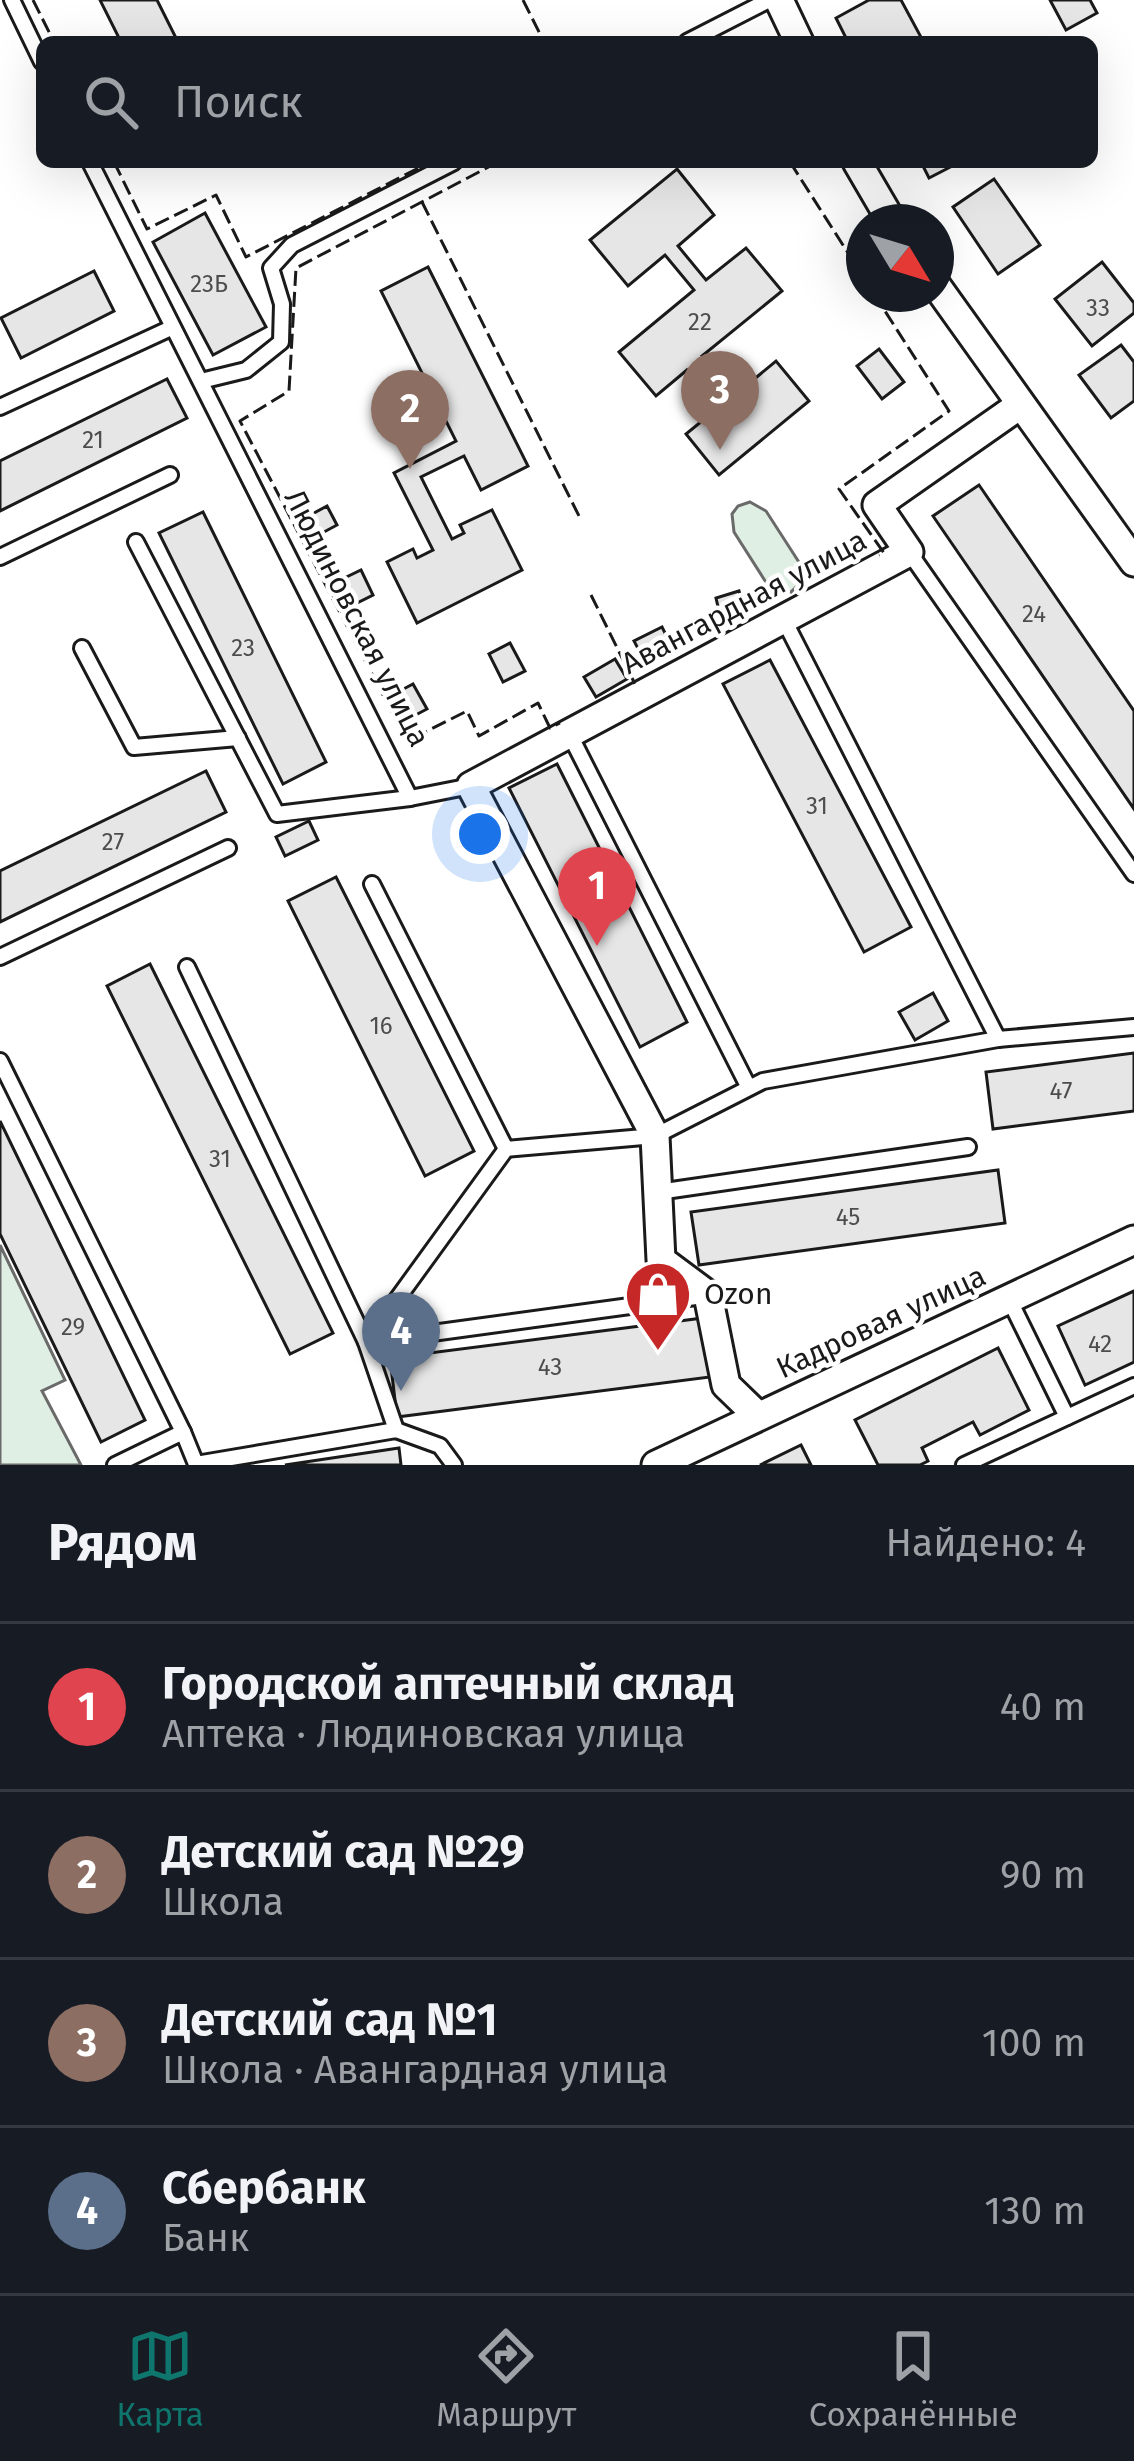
<!DOCTYPE html>
<html lang="ru">
<meta charset="utf-8">
<style>
:root{--surface:#171b24;--page:#242831;--text:#f1f3f6;--muted:#9ea1a6;--line:#363941;--accent:#0f766e}
body{margin:0;font-family:"Fira Sans",sans-serif;background:var(--page);color:var(--text)}
.compass{position:absolute;left:846px;top:204px;width:108px;height:108px;border-radius:50%;background:var(--surface);box-shadow:0 12px 48px #0002;rotate:128deg}
.you{position:absolute;left:480px;top:834px;width:42px;height:42px;margin:-30px;border:9px solid #fff;border-radius:50%;background:#1a73e8;box-shadow:0 0 0 18px #1a73e833}
.badge{display:grid;place-items:center;width:78px;height:78px;border-radius:50%;background:var(--accent);color:#fff;font-size:39px;font-weight:700}
.pin{position:absolute;translate:-50% -99px;filter:drop-shadow(0 3px 6px #0008)}
.pin::after{content:'';position:absolute;top:63px;width:42px;height:36px;background:inherit;clip-path:polygon(0 0,100% 0,50% 100%)}
.list{margin:0;padding:0;list-style:none}
h2{display:flex;justify-content:space-between;align-items:center;height:156px;margin:0;padding:0 48px;font-size:51px}
h2 small{font-size:39px;font-weight:400;color:var(--muted)}
.list li{display:grid;grid-template-columns:78px 1fr auto;gap:36px;align-items:center;box-sizing:border-box;height:168px;padding:0 48px;border-top:3px solid var(--line)}
.list b{display:block;font-size:45px;white-space:nowrap}
.list p{margin:0;font-size:39px;white-space:nowrap;color:var(--muted)}
.list em{font-size:39px;font-style:normal;color:var(--muted)}
.icon{flex:none;width:66px;height:66px;fill:none;stroke:currentColor;stroke-width:2;stroke-linecap:round;stroke-linejoin:round}
.map{position:relative;flex:none;width:1134px;height:1465px;overflow:hidden}
.search{position:absolute;background:var(--surface);box-shadow:0 12px 48px #0002;left:36px;right:36px;top:36px;height:132px;display:flex;align-items:center;gap:30px;box-sizing:border-box;padding:0 42px;border-radius:18px;color:var(--muted);font-size:45px}
.sheet{height:828px;background:var(--surface)}
nav{display:flex;justify-content:space-around;align-items:center;box-sizing:border-box;height:168px;border-top:3px solid var(--line);background:var(--surface);font-size:33px;color:var(--muted)}
nav a{display:grid;justify-items:center;gap:6px}
nav .on{color:var(--accent)}
.map>svg:first-child{display:block}
.green{fill:#e0efe3;stroke:#6a6a6a;stroke-width:3}
.building{fill:#e6e6e6;stroke:#1a1a1a;stroke-width:3}
.lines{fill:none;stroke-linecap:round;stroke-linejoin:round}
.lane-casing{stroke:#1a1a1a;stroke-width:20}
.street-casing{stroke:#1a1a1a;stroke-width:33}
.lane{stroke:#fff;stroke-width:14}
.street{stroke:#fff;stroke-width:27}
.fence{stroke:#1a1a1a;stroke-width:3;stroke-dasharray:15 6;stroke-linecap:butt}
.labels{text-anchor:middle;dominant-baseline:central;stroke-width:9;stroke-linejoin:round;paint-order:stroke}
.number-label{font-size:24px;fill:#4d4d4d}
.street-label{font-size:30px;fill:#1a1a1a;stroke:#fff}
.poi-label{font-size:30px;fill:#1a1a1a;stroke:#fff;text-anchor:start}
</style>
<div class="map">
<svg width="1134" height="1465" viewBox="0 0 1134 1465">
<rect width="100%" height="100%" fill="#fff"/>
<g class="green">
<path d="M 750,502 L 766,511 L 804,570 L 801,582 L 791,592 L 769,587 L 734,532 L 732,514 L 738,506 Z"/>
<path d="M 0,1245 L 65,1380 L 42,1391 L 81,1465 L 0,1465 Z"/>
</g>
<g class="building">
<path d="M 100,0 L 157,0 L 178,42 L 121,42 Z"/>
<path d="M 869,0 L 901,0 L 922,39 L 848,42 L 836,18 Z"/>
<path d="M 1050,0 L 1090,0 L 1097,13 L 1066,30 Z"/>
<path d="M 921,162 L 960,162 L 929,178 Z"/>
<path d="M 677,169 L 714,215 L 678,246 L 706,280 L 746,248 L 782,291 L 702,356 L 734,396 L 776,361 L 809,401 L 719,475 L 686,434 L 718,408 L 687,370 L 656,396 L 619,352 L 694,290 L 665,255 L 628,286 L 590,240 Z"/>
<path d="M 994,179 L 1040,245 L 998,274 L 953,207 Z"/>
<path d="M 205,213 L 266,327 L 213,355 L 153,242 Z"/>
<path d="M 1102,262 L 1134,303 L 1134,313 L 1092,346 L 1055,299 Z"/>
<path d="M 428,267 L 528,466 L 481,490 L 464,456 L 421,477 L 452,539 L 464,533 L 460,525 L 492,510 L 522,570 L 417,623 L 387,562 L 413,549 L 417,558 L 433,550 L 394,473 L 456,441 L 381,291 Z"/>
<path d="M 94,271 L 114,311 L 21,358 L 1,318 Z"/>
<path d="M 1121,345 L 1134,362 L 1134,401 L 1111,418 L 1079,375 Z"/>
<path d="M 879,349 L 904,382 L 882,399 L 857,366 Z"/>
<path d="M 167,379 L 187,418 L 0,511 L 0,461 Z"/>
<path d="M 979,485 L 1134,711 L 1134,809 L 933,516 Z"/>
<path d="M 327,506 L 337,525 L 311,539 L 301,520 Z"/>
<path d="M 203,512 L 326,762 L 283,784 L 159,533 Z"/>
<path d="M 361,570 L 373,595 L 341,611 L 328,586 Z"/>
<path d="M 739,591 L 743,605 L 719,611 L 716,598 Z"/>
<path d="M 662,627 L 671,645 L 644,660 L 634,641 Z"/>
<path d="M 510,643 L 525,671 L 503,682 L 489,654 Z"/>
<path d="M 615,659 L 627,679 L 596,697 L 584,677 Z"/>
<path d="M 770,660 L 911,927 L 864,952 L 723,684 Z"/>
<path d="M 413,684 L 427,709 L 408,719 L 394,694 Z"/>
<path d="M 557,764 L 687,1022 L 640,1047 L 509,788 Z"/>
<path d="M 206,771 L 226,812 L 0,922 L 0,871 Z"/>
<path d="M 309,821 L 318,840 L 285,856 L 276,837 Z"/>
<path d="M 336,877 L 474,1151 L 425,1176 L 288,901 Z"/>
<path d="M 150,964 L 333,1333 L 290,1354 L 107,986 Z"/>
<path d="M 933,993 L 948,1021 L 915,1040 L 899,1012 Z"/>
<path d="M 1134,1053 L 1134,1111 L 993,1129 L 986,1072 Z"/>
<path d="M 0,1121 L 145,1420 L 101,1442 L 0,1234 Z"/>
<path d="M 998,1170 L 1005,1223 L 699,1265 L 691,1212 Z"/>
<path d="M 1134,1291 L 1134,1362 L 1085,1385 L 1058,1326 Z"/>
<path d="M 703,1318 L 710,1377 L 397,1417 L 390,1358 Z"/>
<path d="M 998,1348 L 1029,1410 L 980,1435 L 973,1422 L 922,1448 L 928,1461 L 920,1465 L 878,1465 L 855,1420 Z"/>
<path d="M 801,1445 L 811,1465 L 760,1465 Z"/>
<path d="M 399,1448 L 401,1465 L 285,1465 Z"/>
</g>
<g class="lines">
<defs>
<g id="lane">
<path d="M 12,0 L 42,62"/>
<path d="M 687,42 L 769,0"/>
<path d="M 90,162 L 410,798 L 471,786"/>
<path d="M 201,381 L 246,370 L 281,342 L 282,304 L 271,268 L 292,245 L 454,162"/>
<path d="M 0,407 L 171,328"/>
<path d="M 136,542 L 277,814 L 410,798"/>
<path d="M 909,552 L 1134,874"/>
<path d="M 0,557 L 170,475"/>
<path d="M 783,618 L 998,1039"/>
<path d="M 82,648 L 134,747 L 238,738"/>
<path d="M 569,733 L 748,1086"/>
<path d="M 372,884 L 506,1149 L 655,1136 L 763,1081 L 998,1039 L 1134,1027"/>
<path d="M 0,957 L 228,848"/>
<path d="M 187,967 L 366,1342 L 703,1296"/>
<path d="M 0,1061 L 183,1432 L 115,1465"/>
<path d="M 658,1192 L 968,1147"/>
<path d="M 1009,1299 L 1067,1417"/>
<path d="M 396,1430 L 366,1342 L 506,1149"/>
<path d="M 183,1432 L 196,1464 L 396,1430 L 440,1446 L 454,1465"/>
<path d="M 964,1465 L 1134,1386"/>
</g>
<g id="street">
<path d="M 779,0 L 799,42"/>
<path d="M 857,162 L 892,222"/>
<path d="M 936,285 L 1134,562"/>
<path d="M 757,1415 L 726,1385 L 708,1295 L 661,1260 L 655,1136 L 471,786 L 909,552 L 877,505 L 1020,405"/>
<path d="M 656,1465 L 1134,1240"/>
</g>
</defs>
<use href="#lane" class="lane-casing"/>
<use href="#street" class="street-casing"/>
<use href="#lane" class="lane"/>
<use href="#street" class="street"/>
<g class="fence">
<path d="M 33,0 L 54,42"/>
<path d="M 523,0 L 544,42"/>
<path d="M 114,162 L 147,229 L 216,195 L 246,257 L 430,162"/>
<path d="M 498,162 L 296,268 L 289,391 L 240,421 L 407,741 L 467,711 L 479,736 L 538,703 L 550,728 L 560,723"/>
<path d="M 790,162 L 864,278"/>
<path d="M 422,202 L 580,518"/>
<path d="M 874,294 L 949,411 L 839,489 L 884,553 L 879,555"/>
<path d="M 591,595 L 635,684"/>
</g>
</g>
<defs>
<symbol id="shop-pin" viewBox="-11 -11 22 30"><path d="M0 17L-7.5 6A9.5 9.5 0 1 1 7.5 6Z" fill="#c62828" stroke="#fff"/><path d="M-5-2.5h2.3a2.7 3.5 0 0 1 5.4 0H5L5.5 6h-11ZM-1.5-2.5h3a1.5 2.3 0 0 0-3 0Z" fill="#fff"/></symbol>
</defs>
<g fill-rule="evenodd">
<use href="#shop-pin" x="620" y="1256" width="76" height="104"/>
</g>
<g class="labels">
<g class="number-label">
<text x="209" y="284">23Б</text>
<text x="1098" y="308">33</text>
<text x="700" y="322">22</text>
<text x="93" y="440">21</text>
<text x="1034" y="614">24</text>
<text x="243" y="648">23</text>
<text x="817" y="806">31</text>
<text x="113" y="842">27</text>
<text x="381" y="1026">16</text>
<text x="1061" y="1091">47</text>
<text x="220" y="1159">31</text>
<text x="848" y="1217">45</text>
<text x="73" y="1327">29</text>
<text x="1100" y="1344">42</text>
<text x="550" y="1367">43</text>
</g>
<g class="street-label">
<text transform="translate(744 602) rotate(-28)">Авангардная улица</text>
<text transform="translate(357 618) rotate(63)">Людиновская улица</text>
<text transform="translate(881 1322) rotate(-25)">Кадровая улица</text>
</g>
<g class="poi-label">
<text x="704" y="1294">Ozon</text>
</g>
</g>
</svg>
<svg class="compass" viewBox="-18 -18 36 36"><path d="M0-13l5 13h-10z" fill="#e53935"/><path d="M0 13l5-13h-10z" fill="#9ea1a6"/></svg>
<div class="you"></div>
<div class="pin badge" style="left:597px;top:946px;background:#e0444e">1</div>
<div class="pin badge" style="left:410px;top:469px;background:#8d6e63">2</div>
<div class="pin badge" style="left:720px;top:450px;background:#8d6e63">3</div>
<div class="pin badge" style="left:401px;top:1391px;background:#5c6f8a">4</div>
<div class="search"><svg class="icon" aria-label="search" viewBox="0 0 24 24"><circle cx="10" cy="10" r="6"/><path d="M15 15l6 6"/></svg>Поиск</div>
</div>
<section class="sheet">
<h2>Рядом<small>Найдено: 4</small></h2>
<ul class="list">
<li><span class="badge" style="background:#e0444e">1</span><div><b>Городской аптечный склад</b><p>Аптека · Людиновская улица</p></div><em>40 m</em></li>
<li><span class="badge" style="background:#8d6e63">2</span><div><b>Детский сад №29</b><p>Школа</p></div><em>90 m</em></li>
<li><span class="badge" style="background:#8d6e63">3</span><div><b>Детский сад №1</b><p>Школа · Авангардная улица</p></div><em>100 m</em></li>
<li><span class="badge" style="background:#5c6f8a">4</span><div><b>Сбербанк</b><p>Банк</p></div><em>130 m</em></li>
</ul>
</section>
<nav>
<a class="on"><svg class="icon" aria-label="map" viewBox="0 0 24 24"><path d="M3 6l6-2 6 2 6-2v14l-6 2-6-2-6 2zM9 4v14M15 6v14"/></svg>Карта</a>
<a><svg class="icon" aria-label="directions" viewBox="0 0 24 24"><path d="M12 3l9 9-9 9-9-9zM9 14v-3h6M13 9l2 2-2 2"/></svg>Маршрут</a>
<a><svg class="icon" aria-label="saved" viewBox="0 0 24 24"><path d="M7 4h10v16l-5-4-5 4z"/></svg>Сохранённые</a>
</nav>
